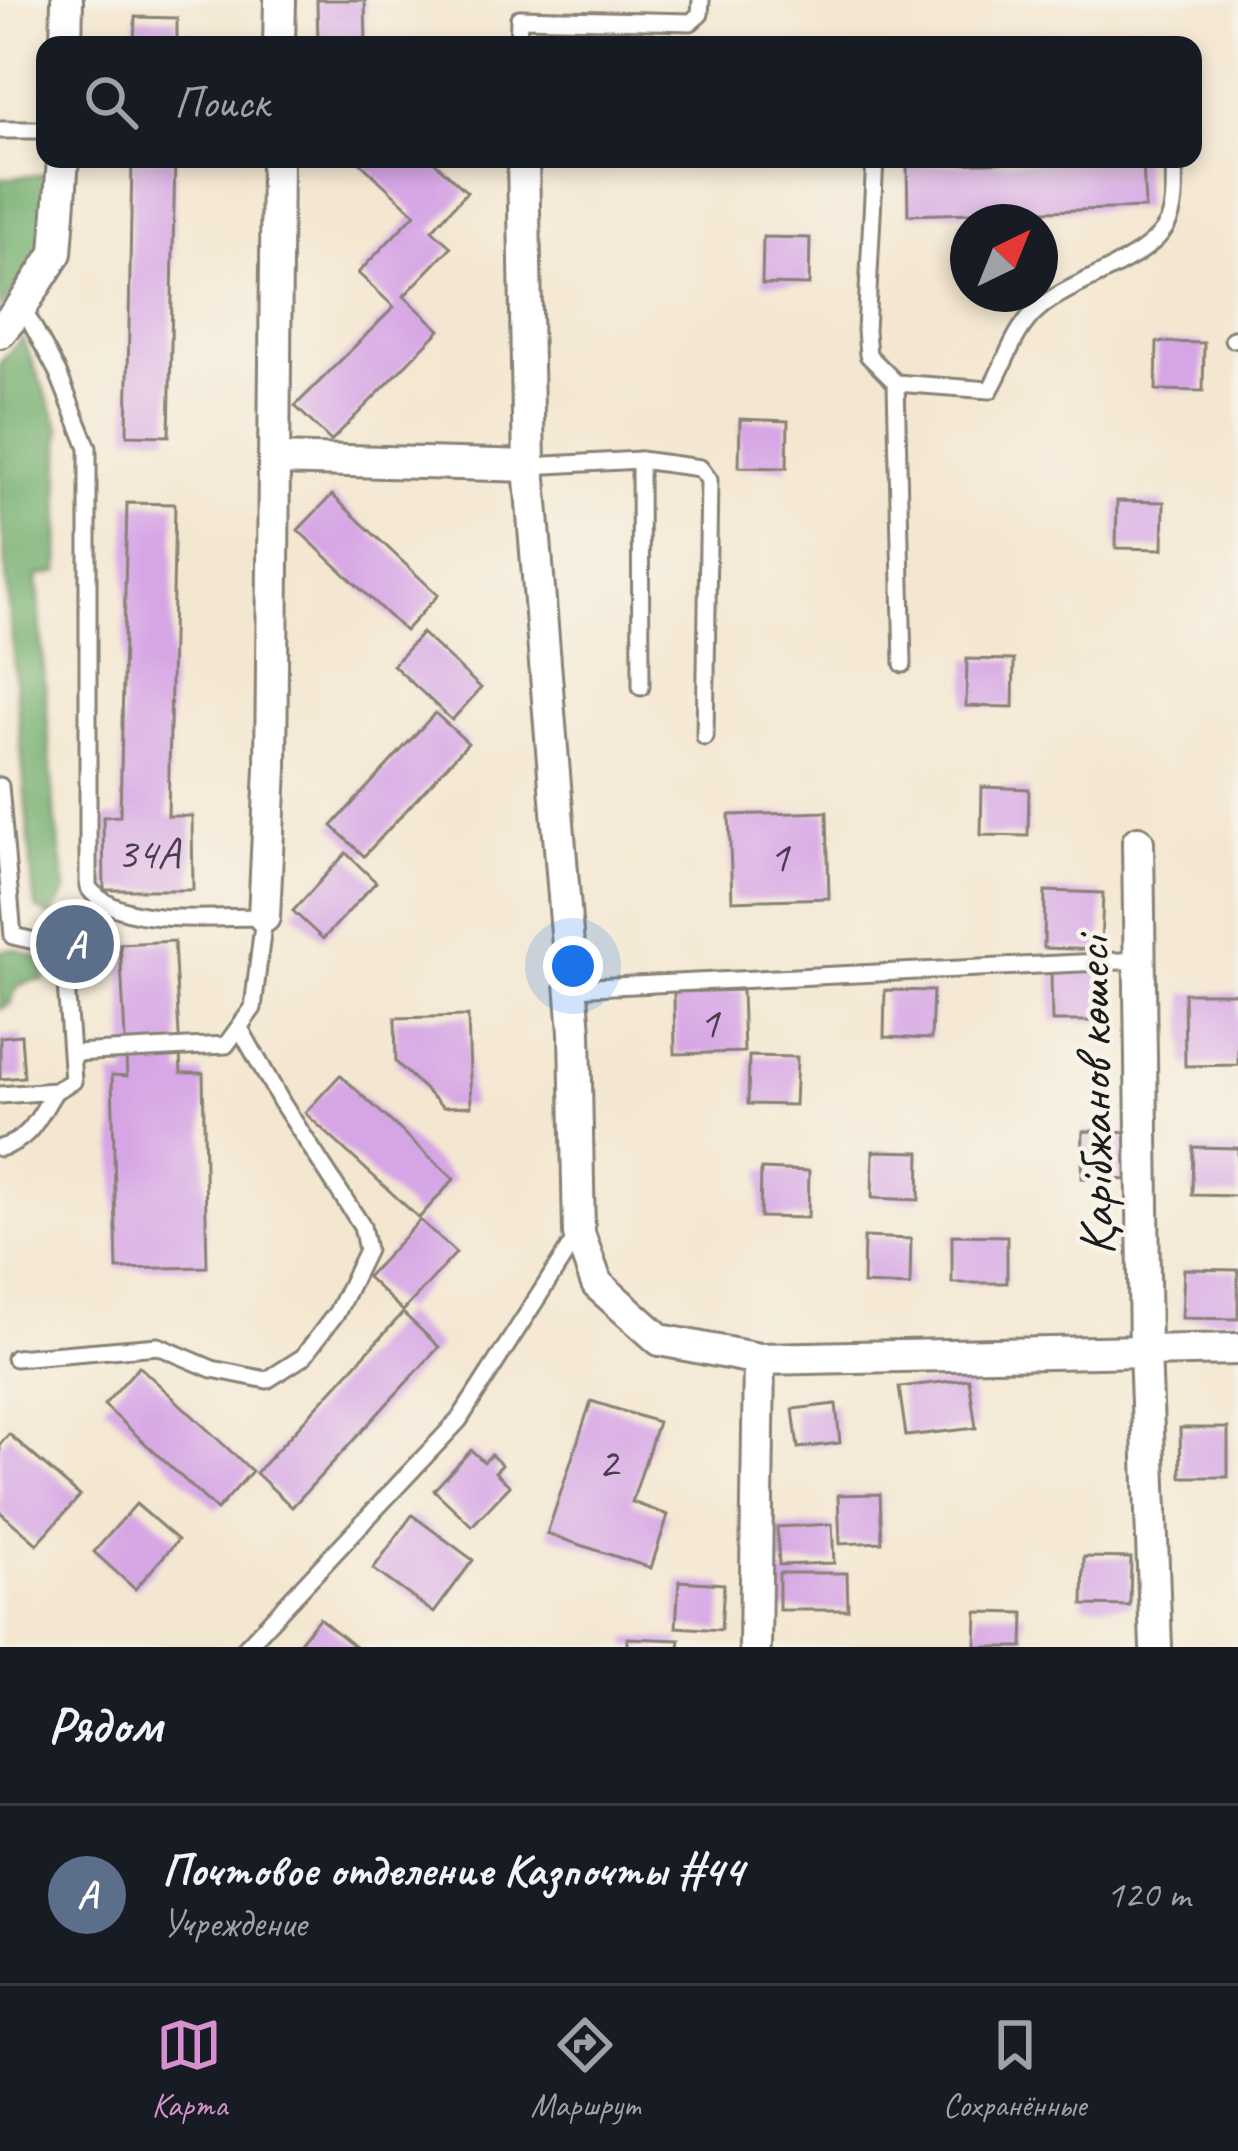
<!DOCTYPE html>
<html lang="ru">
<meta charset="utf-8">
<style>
:root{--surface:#171b24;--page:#20242c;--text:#f1f3f6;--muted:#9ea1a6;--line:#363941;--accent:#d690ce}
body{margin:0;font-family:Caveat,sans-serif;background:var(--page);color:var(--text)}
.compass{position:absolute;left:950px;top:204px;width:108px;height:108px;border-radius:50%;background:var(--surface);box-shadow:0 6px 18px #0003;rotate:43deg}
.you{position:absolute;left:573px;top:966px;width:42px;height:42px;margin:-30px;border:9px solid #fff;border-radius:50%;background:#1a73e8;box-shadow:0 0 0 18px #1a73e833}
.badge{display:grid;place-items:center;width:78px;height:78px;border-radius:50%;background:var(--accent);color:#fff;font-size:39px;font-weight:700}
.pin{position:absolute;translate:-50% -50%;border:6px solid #fff;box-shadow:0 3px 12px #0006}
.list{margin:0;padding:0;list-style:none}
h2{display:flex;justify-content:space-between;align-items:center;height:156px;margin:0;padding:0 48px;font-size:51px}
h2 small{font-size:39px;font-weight:400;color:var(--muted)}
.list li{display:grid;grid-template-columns:78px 1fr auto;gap:36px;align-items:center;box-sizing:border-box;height:180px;padding:0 48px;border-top:3px solid var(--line)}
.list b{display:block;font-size:45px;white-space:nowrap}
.list p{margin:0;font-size:39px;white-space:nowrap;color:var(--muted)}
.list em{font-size:39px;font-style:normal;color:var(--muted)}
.icon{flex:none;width:66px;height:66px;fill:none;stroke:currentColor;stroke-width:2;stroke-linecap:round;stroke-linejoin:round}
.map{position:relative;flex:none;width:1238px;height:1647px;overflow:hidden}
.search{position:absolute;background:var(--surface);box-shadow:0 6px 18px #0003;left:36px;right:36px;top:36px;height:132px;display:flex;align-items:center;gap:30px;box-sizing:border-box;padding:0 42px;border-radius:24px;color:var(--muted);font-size:45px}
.sheet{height:336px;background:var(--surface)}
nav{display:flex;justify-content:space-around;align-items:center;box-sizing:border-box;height:168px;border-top:3px solid var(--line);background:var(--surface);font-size:33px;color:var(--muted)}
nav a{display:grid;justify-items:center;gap:6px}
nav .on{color:var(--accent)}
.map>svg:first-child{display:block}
.forest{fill:#72ad6d;stroke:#476444;stroke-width:3}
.building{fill:#d6a5e5}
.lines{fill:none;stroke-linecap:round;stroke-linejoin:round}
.service-casing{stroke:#888276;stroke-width:21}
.minor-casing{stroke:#888276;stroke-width:36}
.service{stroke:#fff;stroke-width:15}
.minor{stroke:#fff;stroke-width:30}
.labels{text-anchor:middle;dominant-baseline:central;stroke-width:9;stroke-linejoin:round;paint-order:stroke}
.number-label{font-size:45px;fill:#4a3e4e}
.street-label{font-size:51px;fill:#1c1c1c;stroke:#f7f3e8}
</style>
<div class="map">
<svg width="1238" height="1647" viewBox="0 0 1238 1647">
<rect width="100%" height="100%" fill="#f7f3e8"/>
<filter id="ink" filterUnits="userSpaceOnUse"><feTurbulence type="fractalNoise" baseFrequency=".00833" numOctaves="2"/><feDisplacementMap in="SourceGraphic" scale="24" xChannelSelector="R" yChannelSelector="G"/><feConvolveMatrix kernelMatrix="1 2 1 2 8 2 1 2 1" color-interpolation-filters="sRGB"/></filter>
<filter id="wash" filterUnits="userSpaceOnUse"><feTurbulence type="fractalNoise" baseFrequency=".004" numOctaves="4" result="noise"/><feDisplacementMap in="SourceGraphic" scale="48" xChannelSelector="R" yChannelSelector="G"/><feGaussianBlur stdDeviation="2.7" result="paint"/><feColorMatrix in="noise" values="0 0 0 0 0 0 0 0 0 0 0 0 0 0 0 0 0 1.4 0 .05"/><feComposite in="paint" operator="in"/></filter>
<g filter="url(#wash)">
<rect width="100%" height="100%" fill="#f4e7d1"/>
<g class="forest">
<path d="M 49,174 L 43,252 L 0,309 L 0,179 Z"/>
<path d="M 22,338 L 60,428 L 59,572 L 37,576 L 54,809 L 66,891 L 51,916 L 37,909 L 34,898 L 0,502 L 0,363 Z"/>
<path d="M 15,949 L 47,961 L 44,980 C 23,980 16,984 10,1004 L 0,1009 L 0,951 Z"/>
</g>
<g id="blocks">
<g class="building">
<path d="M 317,0 L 365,0 L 366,45 L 318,45 Z"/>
<path d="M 135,17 L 177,18 L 177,45 L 134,45 Z"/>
<path d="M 132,159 L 175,159 L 169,436 L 127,435 Z"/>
<path d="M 356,159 L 431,159 L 467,192 L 432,230 L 451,247 L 404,296 L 440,330 L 331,441 L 295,406 L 394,307 L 358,273 L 415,214 Z"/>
<path d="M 1143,159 L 1145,208 L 908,215 L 907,165 Z"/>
<path d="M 763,237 L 810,238 L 809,285 L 762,284 Z"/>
<path d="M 1157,342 L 1204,343 L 1203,391 L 1156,390 Z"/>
<path d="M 740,419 L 788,421 L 787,468 L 739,467 Z"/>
<path d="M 332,495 L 438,595 L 405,631 L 298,530 Z"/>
<path d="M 1117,501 L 1164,502 L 1163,549 L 1116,548 Z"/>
<path d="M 127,503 L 175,504 L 168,816 L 192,816 L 193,890 L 104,890 L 103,817 L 120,816 Z"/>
<path d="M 422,633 L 481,688 L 452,720 L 393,665 Z"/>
<path d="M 967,659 L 1014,660 L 1013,707 L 966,706 Z"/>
<path d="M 435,713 L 468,743 L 364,856 L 332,826 Z"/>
<path d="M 982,787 L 1029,789 L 1028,836 L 981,835 Z"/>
<path d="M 827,812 L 829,898 L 732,901 L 729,815 Z"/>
<path d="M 346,853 L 376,882 L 323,939 L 293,911 Z"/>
<path d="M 1045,891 L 1103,893 L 1101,950 L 1044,948 Z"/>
<path d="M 174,941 L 181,1073 L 203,1073 L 207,1267 L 117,1269 L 112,1075 L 127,1076 L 120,944 Z"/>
<path d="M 1100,971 L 1101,1021 L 1052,1021 L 1051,972 Z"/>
<path d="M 742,990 L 744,1052 L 675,1054 L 674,992 Z"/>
<path d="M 885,990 L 933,991 L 931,1039 L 884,1037 Z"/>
<path d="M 1184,993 L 1238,993 L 1238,1065 L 1185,1066 Z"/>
<path d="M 468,1016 L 471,1106 L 443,1107 L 396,1062 L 395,1018 Z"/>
<path d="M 21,1035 L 24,1077 L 0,1079 L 0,1037 Z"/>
<path d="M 749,1056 L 797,1057 L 795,1105 L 748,1104 Z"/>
<path d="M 340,1075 L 454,1179 L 419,1218 L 305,1113 Z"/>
<path d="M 1083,1131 L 1130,1132 L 1129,1180 L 1082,1178 Z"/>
<path d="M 1193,1147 L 1238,1148 L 1238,1196 L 1192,1195 Z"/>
<path d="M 873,1151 L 920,1152 L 919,1200 L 872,1198 Z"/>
<path d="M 761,1169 L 809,1171 L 808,1218 L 760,1217 Z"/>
<path d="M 420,1220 L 456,1253 L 403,1311 L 367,1277 Z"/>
<path d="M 952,1235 L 1007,1236 L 1007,1283 L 952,1283 Z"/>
<path d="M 864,1237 L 911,1239 L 910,1286 L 863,1284 Z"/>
<path d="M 1184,1269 L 1238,1270 L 1238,1319 L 1182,1318 Z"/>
<path d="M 403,1313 L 439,1347 L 292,1507 L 256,1473 Z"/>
<path d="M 139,1366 L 252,1471 L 217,1510 L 104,1405 Z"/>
<path d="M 969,1379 L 976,1428 L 906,1436 L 899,1387 Z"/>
<path d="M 591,1401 L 658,1422 L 632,1502 L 668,1515 L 651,1568 L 547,1534 Z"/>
<path d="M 836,1404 L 840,1443 L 798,1448 L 793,1409 Z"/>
<path d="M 1180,1428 L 1228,1428 L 1228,1477 L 1181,1477 Z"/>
<path d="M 9,1434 L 80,1496 L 37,1544 L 0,1512 L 0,1444 Z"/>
<path d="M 471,1450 L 484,1462 L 491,1455 L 502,1465 L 495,1472 L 510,1486 L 472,1526 L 434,1490 Z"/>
<path d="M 880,1494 L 882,1542 L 840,1544 L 838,1495 Z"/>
<path d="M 136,1504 L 178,1540 L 135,1589 L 94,1552 Z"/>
<path d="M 412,1515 L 473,1560 L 434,1613 L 373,1569 Z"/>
<path d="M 832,1524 L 834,1563 L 779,1565 L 777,1527 Z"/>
<path d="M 1084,1557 L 1131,1558 L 1130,1606 L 1083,1605 Z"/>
<path d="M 779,1573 L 847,1573 L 848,1610 L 779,1610 Z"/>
<path d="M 679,1581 L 724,1584 L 721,1630 L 676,1627 Z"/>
<path d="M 977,1612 L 1024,1613 L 1023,1647 L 976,1647 Z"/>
<path d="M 319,1618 L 355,1647 L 296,1647 Z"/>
<path d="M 627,1638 L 680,1640 L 679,1647 L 627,1647 Z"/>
</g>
</g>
</g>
<g filter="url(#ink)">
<use href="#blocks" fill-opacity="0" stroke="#888276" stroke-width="3"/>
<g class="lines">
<defs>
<g id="service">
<path d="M 518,45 L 519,18 L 691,22 L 700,14 L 701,0"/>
<path d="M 0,130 L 45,130"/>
<path d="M 875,159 L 866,330 L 868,355 L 896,383 L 903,664"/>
<path d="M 22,306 L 58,373 L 88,448 L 88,887 C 119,930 216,916 264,917 L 253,1008 L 226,1045 L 73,1053"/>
<path d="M 1233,339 L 1238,338"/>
<path d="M 896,383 L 990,390 C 1006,363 1013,331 1037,310 C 1071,279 1158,261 1171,215 C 1176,198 1174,177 1174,159"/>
<path d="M 640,460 L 700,468 L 709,480 L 705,737"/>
<path d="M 529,466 L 640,460 L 641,687"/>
<path d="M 0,786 L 13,936 L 52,945 L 64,956 L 73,1081 L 55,1091 L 0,1095"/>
<path d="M 572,988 L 1141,960"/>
<path d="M 0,1148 C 31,1140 39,1116 55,1091"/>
<path d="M 15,1358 L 158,1346 L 212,1369 L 267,1380 L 303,1357 L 337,1312 L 367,1250 L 362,1226 L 282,1103 L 241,1030"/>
<path d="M 246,1647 L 459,1420 L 577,1236"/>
</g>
<g id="minor">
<path d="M 66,45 L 67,0"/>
<path d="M 279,45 L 280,0"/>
<path d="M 523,159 L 529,466 L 575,1032 L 579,1234 L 597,1284 L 660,1340 L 759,1359 L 1238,1349"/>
<path d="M 0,332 L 22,306 L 56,253 L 63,159"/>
<path d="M 275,459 L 529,466"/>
<path d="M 1138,842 L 1145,1350 L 1156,1647"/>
<path d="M 264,917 L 271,768 L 277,159"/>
<path d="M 755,1647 L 759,1359"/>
</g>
</defs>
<use href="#service" class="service-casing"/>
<use href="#minor" class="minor-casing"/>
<use href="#service" class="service"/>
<use href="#minor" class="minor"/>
</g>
</g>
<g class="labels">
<g class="number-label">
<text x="148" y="853">34А</text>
<text x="779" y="856">1</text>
<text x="709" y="1022">1</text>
<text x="608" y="1462">2</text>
</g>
<g class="street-label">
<text transform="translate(1094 1096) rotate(-91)">Қарібжанов көшесі</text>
</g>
</g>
</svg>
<svg class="compass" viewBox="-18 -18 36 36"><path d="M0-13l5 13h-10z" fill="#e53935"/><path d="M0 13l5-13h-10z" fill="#9ea1a6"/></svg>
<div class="you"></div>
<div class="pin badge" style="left:75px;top:944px;background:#5c6f8a">A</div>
<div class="search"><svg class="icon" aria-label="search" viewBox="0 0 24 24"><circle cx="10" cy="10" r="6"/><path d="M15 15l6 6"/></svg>Поиск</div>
</div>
<section class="sheet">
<h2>Рядом<small></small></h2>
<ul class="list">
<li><span class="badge" style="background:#5c6f8a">A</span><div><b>Почтовое отделение Казпочты #44</b><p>Учреждение</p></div><em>120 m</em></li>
</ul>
</section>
<nav>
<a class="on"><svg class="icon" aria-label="map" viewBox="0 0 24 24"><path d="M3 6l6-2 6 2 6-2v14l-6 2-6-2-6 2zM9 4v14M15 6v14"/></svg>Карта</a>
<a><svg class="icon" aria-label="directions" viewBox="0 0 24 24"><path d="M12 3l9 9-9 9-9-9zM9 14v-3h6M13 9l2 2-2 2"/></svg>Маршрут</a>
<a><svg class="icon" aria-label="saved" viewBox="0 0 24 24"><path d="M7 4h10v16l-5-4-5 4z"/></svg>Сохранённые</a>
</nav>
